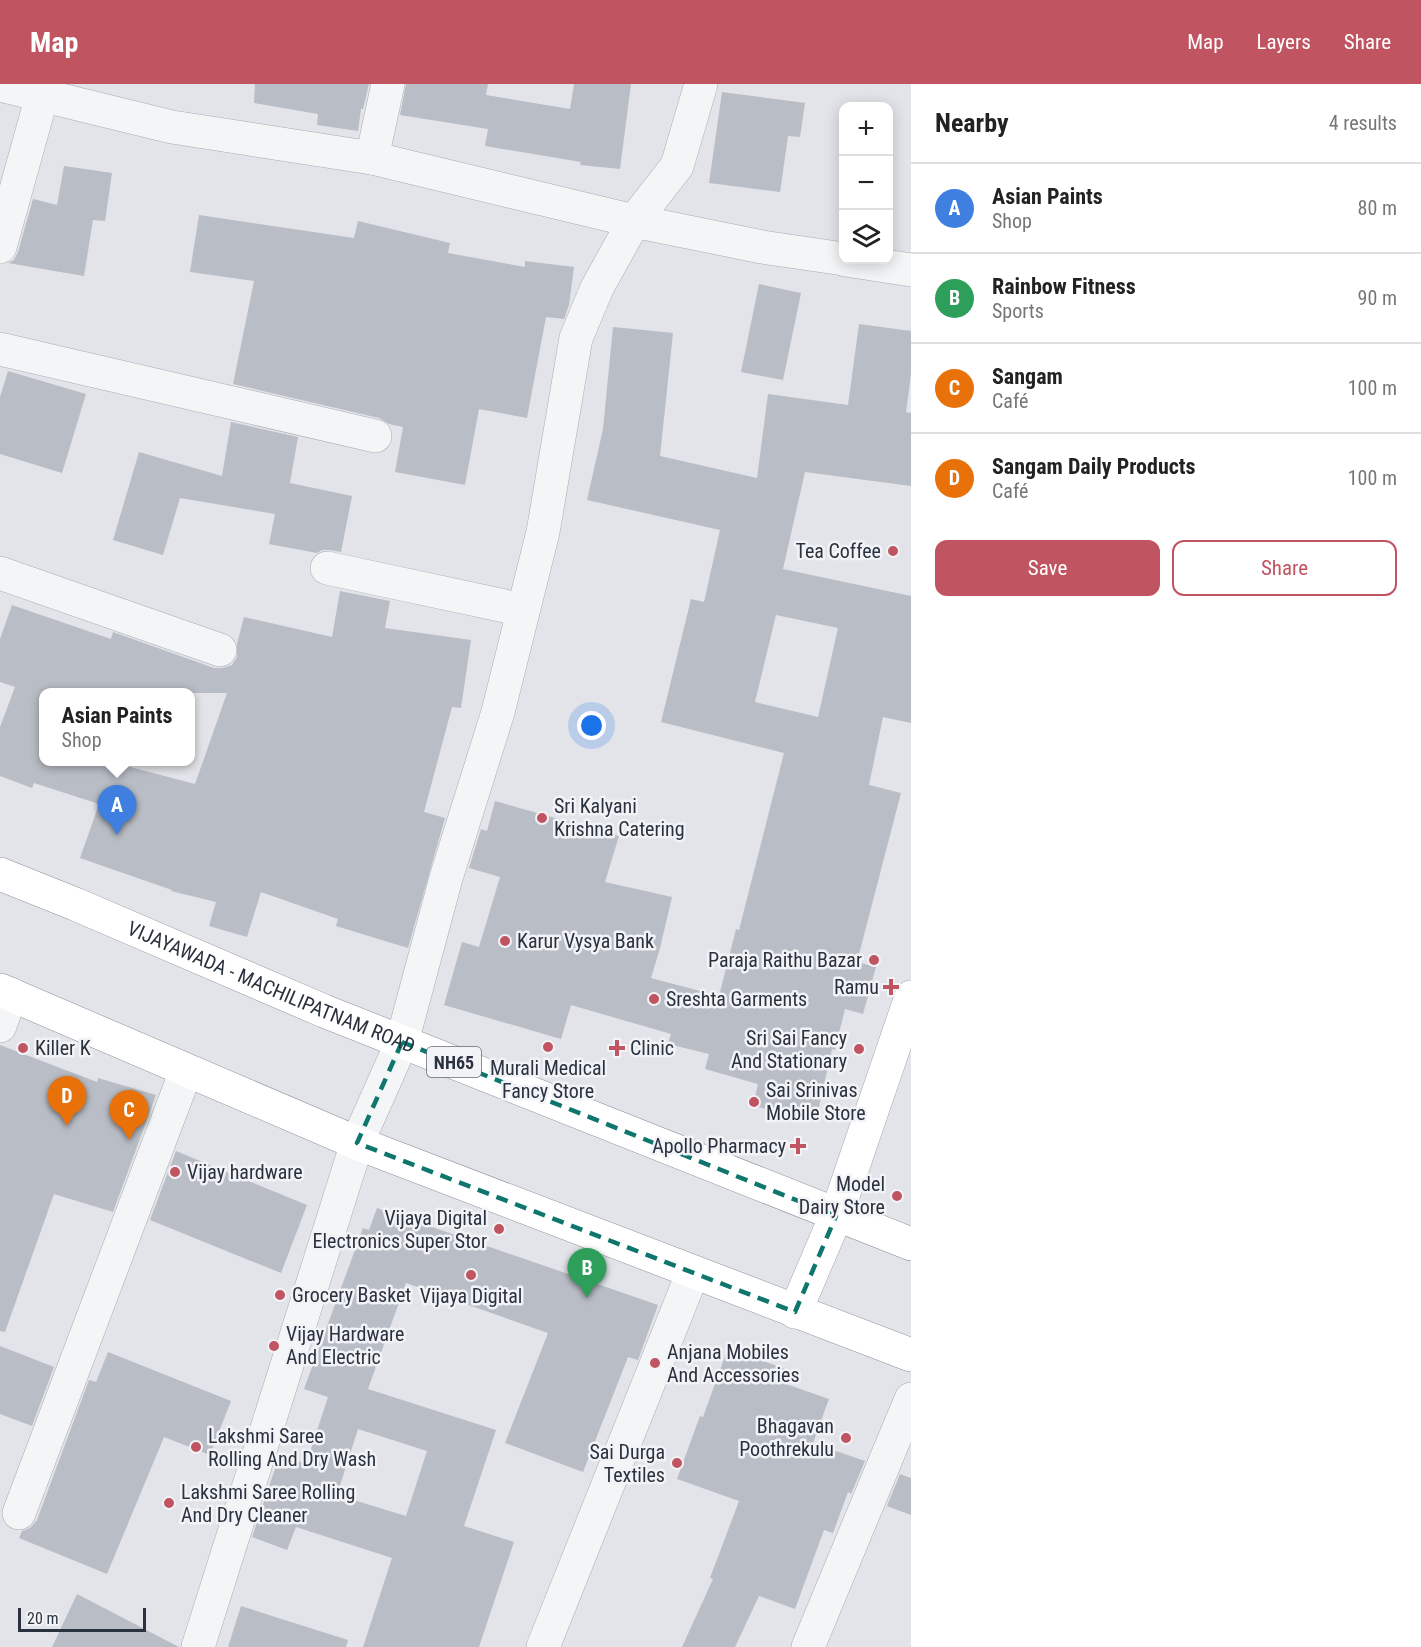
<!DOCTYPE html>
<meta charset="utf-8">
<style>
:root{--surface:#fff;--page:#f2f2f2;--text:#222;--muted:#767676;--line:#e0e0e0;--accent:#c05460}
body{margin:0;font-family:"Roboto Condensed",sans-serif;background:var(--page);color:var(--text)}
.controls{position:absolute;right:18px;top:18px;display:grid;overflow:hidden;border-radius:12px;box-shadow:0 3px 15px #0003}
.controls button{width:54px;height:54px;display:grid;place-items:center;padding:0;border:0;border-bottom:2px solid var(--line);background:var(--surface);color:var(--text);font:30px sans-serif}
.scale{position:absolute;left:18px;bottom:15px;width:128px;box-sizing:border-box;padding-left:6px;border:3px solid #2b323f;border-top:0;font-size:16px;line-height:21px;white-space:nowrap;color:#2b323f;-webkit-text-stroke:4px #f1f3f6;paint-order:stroke}
.you{position:absolute;left:592px;top:642px;width:21px;height:21px;margin:-15px;border:4px solid #fff;border-radius:50%;background:#1a73e8;box-shadow:0 0 0 9px #1a73e833}
.badge{display:grid;place-items:center;width:39px;height:39px;border-radius:50%;background:var(--accent);color:#fff;font-size:20px;font-weight:700}
.pin{position:absolute;translate:-50% -50px;filter:drop-shadow(0 2px 3px #0008)}
.pin::after{content:'';position:absolute;top:32px;width:21px;height:18px;background:inherit;clip-path:polygon(0 0,100% 0,50% 100%)}
.popup{position:absolute;left:39px;top:604px;width:156px;height:78px;box-sizing:border-box;display:grid;place-content:center;border-radius:12px;background:var(--surface);filter:drop-shadow(0 2px 4px #0005);font-size:20px;white-space:nowrap;color:var(--muted)}
.popup b{font-size:22px;color:var(--text)}
.popup::after{content:'';position:absolute;left:50%;top:100%;margin-left:-12px;border:12px solid transparent;border-top-color:var(--surface)}
.list{margin:0;padding:0;list-style:none}
h2{display:flex;justify-content:space-between;align-items:center;height:78px;margin:0;padding:0 24px;font-size:26px}
h2 small{font-size:20px;font-weight:400;color:var(--muted)}
.list li{display:grid;grid-template-columns:39px 1fr auto;gap:18px;align-items:center;box-sizing:border-box;height:90px;padding:0 24px;border-top:2px solid var(--line)}
.list b{display:block;font-size:22px;white-space:nowrap}
.list p{margin:0;font-size:20px;white-space:nowrap;color:var(--muted)}
.list em{font-size:20px;font-style:normal;color:var(--muted)}
.actions{display:flex;gap:12px;padding:18px 24px}
.actions a{flex:1;padding:14px 0;border:2px solid var(--accent);border-radius:12px;text-align:center;font-size:21px;color:var(--accent)}
.actions .main{background:var(--accent);color:#fff}
.icon{flex:none;width:33px;height:33px;fill:none;stroke:currentColor;stroke-width:2;stroke-linecap:round;stroke-linejoin:round}
.map{position:relative;flex:none;width:911px;height:1563px;overflow:hidden}
header{display:flex;align-items:center;gap:36px;box-sizing:border-box;height:84px;padding:0 30px;background:var(--accent);color:#fff}
header strong{font-size:28px}
nav{display:flex;gap:33px;margin-inline-start:auto;font-size:21px}
main{display:flex}
aside{flex:1;background:var(--surface)}
.map>svg:first-child{display:block}
.building{fill:#b9bdc5;fill-rule:evenodd}
.lines{fill:none;stroke-linecap:round;stroke-linejoin:round}
.minor-casing{stroke:#a7abb3;stroke-width:34}
.major-casing{stroke:#a2a8b3;stroke-width:34}
.highway-casing{stroke:#8a919e;stroke-width:34}
.minor{stroke:#f4f5f7;stroke-width:33}
.major{stroke:#fff;stroke-width:33}
.highway{stroke:#fff;stroke-width:33}
.marked{fill:none;stroke:#0f766e;stroke-width:4.5;stroke-dasharray:12 8;stroke-linejoin:round}
.poi-dot{fill:#c05460;stroke:#f1f3f6;stroke-width:2}
.labels{text-anchor:middle;dominant-baseline:central;stroke-width:5;stroke-linejoin:round;paint-order:stroke}
.shield{fill:#f1f3f6;stroke:#666c76;stroke-width:1.5}
.shield-label{font-size:18px;font-weight:bold;fill:#2b323f}
.poi-label{font-size:20px;fill:#2b323f;stroke:#f1f3f6;text-anchor:start}
.street-label{font-size:20px;fill:#2b323f;stroke:#f1f3f6}
</style>
<header>
<strong>Map</strong>
<nav><a>Map</a><a>Layers</a><a>Share</a></nav>
</header>
<main>
<div class="map">
<svg width="911" height="1563" viewBox="0 0 911 1563">
<rect width="100%" height="100%" fill="#e2e4e9"/>
<g class="building">
<path d="M 255,0 L 369,0 L 363,25 L 361,25 L 358,47 L 317,41 L 318,30 L 254,19 Z"/>
<path d="M 406,0 L 488,0 L 486,11 L 570,25 L 574,0 L 631,0 L 620,85 L 580,81 L 581,78 L 485,62 L 488,45 L 400,31 Z"/>
<path d="M 722,8 L 805,19 L 800,53 L 788,52 L 780,108 L 709,99 Z"/>
<path d="M 64,82 L 112,89 L 105,137 L 93,136 L 84,192 L 8,179 L 14,176 L 18,168 L 33,115 L 57,121 Z"/>
<path d="M 199,131 L 354,154 L 358,137 L 450,159 L 448,169 L 525,183 L 525,177 L 574,183 L 569,221 L 564,235 L 546,233 L 527,334 L 479,325 L 465,401 L 395,388 L 403,343 L 389,340 L 379,334 L 233,300 L 254,197 L 190,188 Z"/>
<path d="M 759,200 L 801,209 L 783,296 L 741,288 Z"/>
<path d="M 859,240 L 911,247 L 911,290 L 906,328 L 911,329 L 911,402 L 805,388 L 783,485 L 911,512 L 911,639 L 883,633 L 869,701 L 901,709 L 857,878 L 876,883 L 863,930 L 845,925 L 835,966 L 832,965 L 816,1036 L 753,1022 L 758,1000 L 705,985 L 709,970 L 668,960 L 671,950 L 571,921 L 561,955 L 444,921 L 462,858 L 479,863 L 500,793 L 469,784 L 481,745 L 487,747 L 495,717 L 619,752 L 605,798 L 672,813 L 660,864 L 651,894 L 719,912 L 736,845 L 739,846 L 784,669 L 661,638 L 691,515 L 704,518 L 720,446 L 587,416 L 603,345 L 613,243 L 673,249 L 660,372 L 757,394 L 768,310 L 848,321 ZM 776,531 L 838,544 L 818,633 L 755,618 Z"/>
<path d="M 8,287 L 86,310 L 62,389 L 0,370 L 0,313 Z"/>
<path d="M 231,338 L 298,353 L 290,399 L 352,412 L 341,468 L 330,466 L 322,466 L 317,469 L 269,460 L 275,430 L 180,414 L 163,471 L 113,456 L 139,368 L 222,392 Z"/>
<path d="M 340,507 L 390,517 L 385,544 L 471,556 L 461,624 L 452,623 L 424,728 L 445,734 L 408,864 L 336,842 L 338,835 L 261,808 L 247,853 L 209,842 L 216,818 L 171,807 L 172,806 L 80,774 L 99,720 L 34,699 L 32,704 L 0,692 L 0,643 L 15,603 L 0,598 L 0,555 L 12,521 L 111,555 L 113,548 L 214,584 L 223,584 L 232,581 L 237,573 L 237,560 L 244,533 L 332,553 ZM 44,609 L 227,609 L 195,700 L 111,678 L 44,678 Z"/>
<path d="M 0,961 L 97,998 L 98,994 L 156,1011 L 113,1128 L 54,1110 L 5,1248 L 0,1247 Z"/>
<path d="M 176,1067 L 307,1121 L 281,1189 L 150,1136 Z"/>
<path d="M 377,1124 L 658,1221 L 638,1276 L 628,1273 L 583,1388 L 505,1359 L 548,1249 L 406,1199 L 368,1305 L 496,1346 L 464,1442 L 514,1458 L 479,1563 L 363,1563 L 392,1474 L 296,1443 L 287,1466 L 252,1453 L 280,1370 L 306,1380 L 328,1313 L 304,1305 L 363,1144 L 369,1146 ZM 358,1345 L 427,1367 L 406,1432 L 337,1411 Z"/>
<path d="M 0,1262 L 54,1283 L 32,1342 L 0,1330 Z"/>
<path d="M 728,1264 L 788,1286 L 783,1299 L 829,1315 L 813,1359 L 865,1377 L 851,1410 L 848,1408 L 833,1449 L 824,1446 L 795,1525 L 759,1512 L 735,1563 L 682,1563 L 713,1495 L 710,1494 L 739,1417 L 677,1395 L 700,1332 L 703,1333 Z"/>
<path d="M 108,1268 L 231,1317 L 210,1371 L 164,1353 L 107,1490 L 19,1454 L 22,1447 L 30,1444 L 37,1436 L 89,1296 L 96,1298 Z"/>
<path d="M 900,1390 L 911,1394 L 911,1431 L 887,1422 Z"/>
<path d="M 77,1510 L 179,1563 L 52,1563 Z"/>
<path d="M 241,1522 L 348,1556 L 346,1563 L 228,1563 Z"/>
</g>
<g class="lines">
<defs>
<g id="minor">
<path d="M 0,1 L 172,43 L 372,74 L 634,137 L 762,163 L 844,175"/>
<path d="M 372,74 L 388,0"/>
<path d="M 0,163 L 42,12"/>
<path d="M 846,176 L 911,186"/>
<path d="M 0,265 L 375,352"/>
<path d="M 327,484 L 523,526"/>
<path d="M 0,489 L 220,566"/>
<path d="M 0,942 L 11,910"/>
<path d="M 19,1429 L 186,987"/>
<path d="M 198,1563 L 357,1059 L 402,958 L 446,794 L 498,628 L 543,448 L 576,254 L 597,204 L 634,137 L 677,82 L 701,0"/>
<path d="M 543,1563 L 693,1188"/>
<path d="M 808,1563 L 911,1315"/>
</g>
<path id="major" d="M 795,1228 L 836,1132 L 911,913"/>
<g id="highway">
<path id="s1" d="M 0,790 L 75,820 L 324,927 L 911,1160"/>
<path d="M 0,906 L 357,1059 L 911,1271"/>
</g>
</defs>
<use href="#minor" class="minor-casing"/>
<use href="#major" class="major-casing"/>
<use href="#highway" class="highway-casing"/>
<use href="#minor" class="minor"/>
<use href="#major" class="major"/>
<use href="#highway" class="highway"/>
</g>
<path class="marked" d="M 402,958 L 836,1132 L 795,1228 L 357,1059 Z"/>
<g class="poi-dot">
<circle cx="893" cy="467" r="6"/>
<circle cx="542" cy="734" r="6"/>
<circle cx="505" cy="857" r="6"/>
<circle cx="874" cy="876" r="6"/>
<path d="M888 894h6v6h6v6h-6v6h-6v-6h-6v-6h6z"/>
<circle cx="654" cy="915" r="6"/>
<circle cx="548" cy="963" r="6"/>
<circle cx="23" cy="964" r="6"/>
<path d="M614 955h6v6h6v6h-6v6h-6v-6h-6v-6h6z"/>
<circle cx="859" cy="965" r="6"/>
<circle cx="754" cy="1018" r="6"/>
<path d="M795 1053h6v6h6v6h-6v6h-6v-6h-6v-6h6z"/>
<circle cx="175" cy="1088" r="6"/>
<circle cx="897" cy="1112" r="6"/>
<circle cx="499" cy="1145" r="6"/>
<circle cx="471" cy="1191" r="6"/>
<circle cx="280" cy="1211" r="6"/>
<circle cx="274" cy="1262" r="6"/>
<circle cx="655" cy="1279" r="6"/>
<circle cx="846" cy="1354" r="6"/>
<circle cx="196" cy="1363" r="6"/>
<circle cx="677" cy="1379" r="6"/>
<circle cx="169" cy="1419" r="6"/>
</g>
<g class="labels">
<rect class="shield" x="427" y="963" width="54" height="30" rx="4.5"/>
<g class="shield-label">
<text x="454" y="978">NH65</text>
</g>
<g class="poi-label">
<text x="881" y="467" text-anchor="end">Tea Coffee</text>
<text x="554" y="722">Sri Kalyani<tspan x="554" dy="23">Krishna Catering</tspan></text>
<text x="517" y="857">Karur Vysya Bank</text>
<text x="862" y="876" text-anchor="end">Paraja Raithu Bazar</text>
<text x="879" y="903" text-anchor="end">Ramu</text>
<text x="666" y="915">Sreshta Garments</text>
<text x="847" y="954" text-anchor="end">Sri Sai Fancy<tspan x="847" dy="23">And Stationary</tspan></text>
<text x="35" y="964">Killer K</text>
<text x="630" y="964">Clinic</text>
<text x="548" y="984" text-anchor="middle">Murali Medical<tspan x="548" dy="23">Fancy Store</tspan></text>
<text x="766" y="1006">Sai Srinivas<tspan x="766" dy="23">Mobile Store</tspan></text>
<text x="786" y="1062" text-anchor="end">Apollo Pharmacy</text>
<text x="187" y="1088">Vijay hardware</text>
<text x="885" y="1100" text-anchor="end">Model<tspan x="885" dy="23">Dairy Store</tspan></text>
<text x="487" y="1134" text-anchor="end">Vijaya Digital<tspan x="487" dy="23">Electronics Super Stor</tspan></text>
<text x="292" y="1211">Grocery Basket</text>
<text x="471" y="1212" text-anchor="middle">Vijaya Digital</text>
<text x="286" y="1250">Vijay Hardware<tspan x="286" dy="23">And Electric</tspan></text>
<text x="667" y="1268">Anjana Mobiles<tspan x="667" dy="23">And Accessories</tspan></text>
<text x="834" y="1342" text-anchor="end">Bhagavan<tspan x="834" dy="23">Poothrekulu</tspan></text>
<text x="208" y="1352">Lakshmi Saree<tspan x="208" dy="23">Rolling And Dry Wash</tspan></text>
<text x="665" y="1368" text-anchor="end">Sai Durga<tspan x="665" dy="23">Textiles</tspan></text>
<text x="181" y="1408">Lakshmi Saree Rolling<tspan x="181" dy="23">And Dry Cleaner</tspan></text>
</g>
<g class="street-label">
<text stroke="none"><textPath href="#s1" startOffset="294">VIJAYAWADA - MACHILIPATNAM ROAD</textPath></text>
</g>
</g>
</svg>
<div class="controls">
<button>+</button>
<button>−</button>
<button><svg class="icon" aria-label="layers" viewBox="0 0 24 24"><path d="M12 4l9 5-9 5-9-5zM3 14l9 5 9-5"/></svg></button>
</div>
<div class="scale">20 m</div>
<div class="you"></div>
<div class="pin badge" style="left:117px;top:751px;background:#3f7fe0">A</div>
<div class="popup"><b>Asian Paints</b>Shop</div>
<div class="pin badge" style="left:587px;top:1214px;background:#2e9e5b">B</div>
<div class="pin badge" style="left:129px;top:1056px;background:#e8710a">C</div>
<div class="pin badge" style="left:67px;top:1042px;background:#e8710a">D</div>
</div>
<aside>
<h2>Nearby<small>4 results</small></h2>
<ul class="list">
<li><span class="badge" style="background:#3f7fe0">A</span><div><b>Asian Paints</b><p>Shop</p></div><em>80 m</em></li>
<li><span class="badge" style="background:#2e9e5b">B</span><div><b>Rainbow Fitness</b><p>Sports</p></div><em>90 m</em></li>
<li><span class="badge" style="background:#e8710a">C</span><div><b>Sangam</b><p>Café</p></div><em>100 m</em></li>
<li><span class="badge" style="background:#e8710a">D</span><div><b>Sangam Daily Products</b><p>Café</p></div><em>100 m</em></li>
</ul>
<div class="actions"><a class="main">Save</a><a>Share</a></div>
</aside>
</main>
